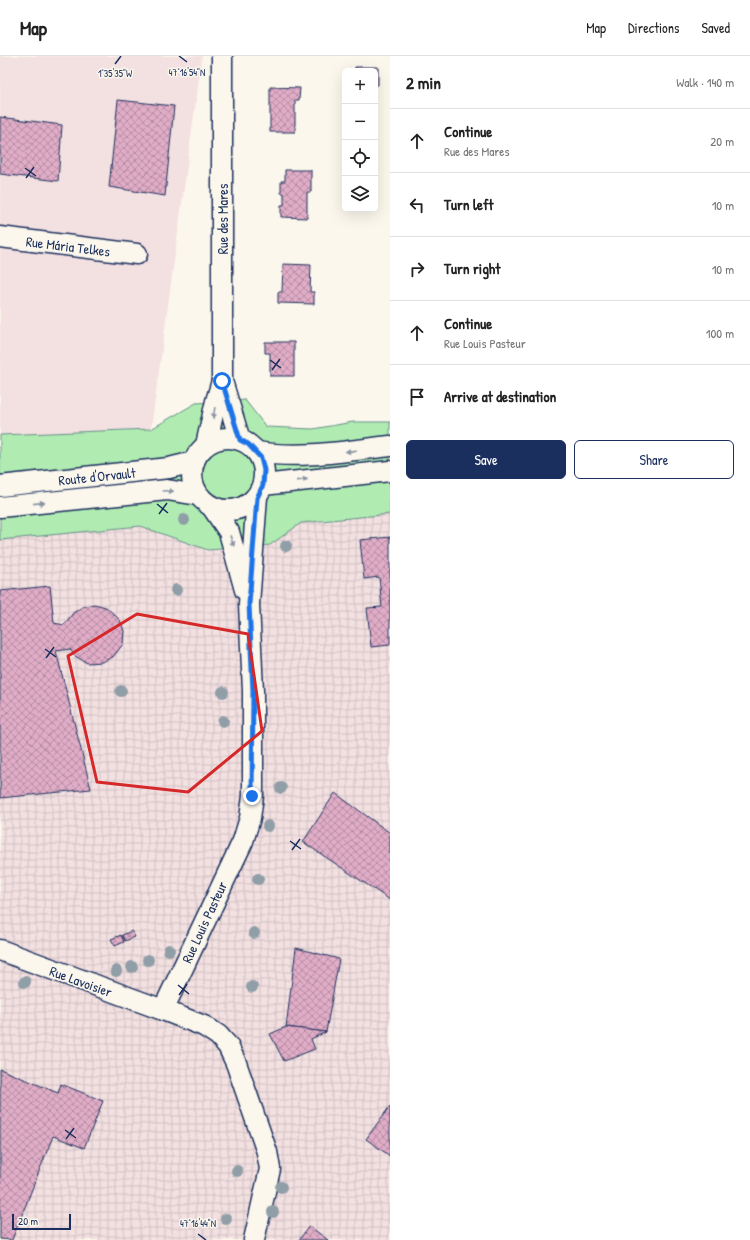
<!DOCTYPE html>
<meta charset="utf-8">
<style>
:root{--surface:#fff;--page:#f6f6f6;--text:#222;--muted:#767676;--line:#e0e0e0;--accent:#1b2f5e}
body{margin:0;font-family:"Patrick Hand",sans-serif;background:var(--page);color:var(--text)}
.controls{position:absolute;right:12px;top:12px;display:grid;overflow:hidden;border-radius:6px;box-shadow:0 4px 16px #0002}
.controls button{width:36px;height:36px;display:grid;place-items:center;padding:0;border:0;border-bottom:1px solid var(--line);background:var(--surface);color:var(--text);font:20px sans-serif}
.scale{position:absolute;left:12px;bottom:10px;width:59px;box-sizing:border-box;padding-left:4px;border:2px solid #1b2f5e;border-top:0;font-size:11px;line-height:14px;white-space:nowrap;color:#1b2f5e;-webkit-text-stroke:3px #fbf7ec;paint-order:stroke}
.stop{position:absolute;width:12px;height:12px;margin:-9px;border:3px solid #1a73e8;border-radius:50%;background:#fff}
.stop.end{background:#1a73e8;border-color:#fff;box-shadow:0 1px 4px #0008}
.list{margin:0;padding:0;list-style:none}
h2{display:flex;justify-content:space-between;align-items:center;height:52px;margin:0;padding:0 16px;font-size:17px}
h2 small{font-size:13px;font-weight:400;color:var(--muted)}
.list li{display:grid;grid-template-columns:26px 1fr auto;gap:12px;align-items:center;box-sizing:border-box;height:64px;padding:0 16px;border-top:1px solid var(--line)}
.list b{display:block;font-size:15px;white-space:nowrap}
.list p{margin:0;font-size:13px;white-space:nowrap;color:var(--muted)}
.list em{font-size:13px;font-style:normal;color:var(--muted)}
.actions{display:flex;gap:8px;padding:12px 16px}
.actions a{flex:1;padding:9px 0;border:1px solid var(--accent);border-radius:6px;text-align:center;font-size:14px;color:var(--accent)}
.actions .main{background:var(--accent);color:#fff}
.icon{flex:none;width:22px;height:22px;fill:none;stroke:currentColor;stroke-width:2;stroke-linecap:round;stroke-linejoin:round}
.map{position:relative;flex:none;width:390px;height:1184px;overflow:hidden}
header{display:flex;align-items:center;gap:24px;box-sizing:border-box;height:56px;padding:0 20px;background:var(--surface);border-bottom:1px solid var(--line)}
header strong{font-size:19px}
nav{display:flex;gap:22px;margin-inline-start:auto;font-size:14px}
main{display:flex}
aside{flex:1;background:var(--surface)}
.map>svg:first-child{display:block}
.built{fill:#f3e0e1}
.industrial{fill:url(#industrial-grid)}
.green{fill:#b0ecb2;stroke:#668e88}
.building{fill:url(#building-cross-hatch);stroke:#1b2f5e}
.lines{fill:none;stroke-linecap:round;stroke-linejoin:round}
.minor-casing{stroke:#1b2f5e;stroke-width:23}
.minor{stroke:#fbf7ec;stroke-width:20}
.tree{fill:#909ea7}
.oneway{fill:#8b93a5}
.route{stroke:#1a73e8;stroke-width:5}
.marked{fill:none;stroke:#d62828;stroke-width:3;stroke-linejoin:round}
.ticks{fill:none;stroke:#1b2f5e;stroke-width:1.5}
.labels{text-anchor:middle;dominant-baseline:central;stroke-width:3;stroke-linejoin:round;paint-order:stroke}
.street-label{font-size:14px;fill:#1b2f5e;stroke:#fbf7ec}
.ticks-label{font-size:10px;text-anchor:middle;fill:#1b2f5e;stroke:#fbf7ec;stroke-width:3;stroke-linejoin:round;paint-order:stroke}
</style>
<header>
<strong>Map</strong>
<nav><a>Map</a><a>Directions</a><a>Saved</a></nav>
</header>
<main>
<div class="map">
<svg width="390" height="1184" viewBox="0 0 390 1184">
<defs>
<pattern id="industrial-grid" width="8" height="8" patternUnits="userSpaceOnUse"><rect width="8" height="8" fill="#f3e0e1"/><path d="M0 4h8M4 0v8" fill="none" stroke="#d0c0c3"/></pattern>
<pattern id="building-cross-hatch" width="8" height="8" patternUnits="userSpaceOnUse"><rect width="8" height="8" fill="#e0acc6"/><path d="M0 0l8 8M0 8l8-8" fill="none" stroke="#b58ca4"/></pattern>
</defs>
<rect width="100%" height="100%" fill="#fbf7ec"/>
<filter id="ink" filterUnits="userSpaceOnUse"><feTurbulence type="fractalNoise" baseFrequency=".025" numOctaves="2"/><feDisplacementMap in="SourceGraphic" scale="8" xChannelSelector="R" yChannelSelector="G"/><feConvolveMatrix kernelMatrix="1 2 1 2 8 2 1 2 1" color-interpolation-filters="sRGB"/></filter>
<g filter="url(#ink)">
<path class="built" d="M 0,0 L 202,0 L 151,373 L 0,379 Z"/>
<path class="industrial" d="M 390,458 L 390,1184 L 0,1184 L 0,484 L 140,470 L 208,494 L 270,489 L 300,467 Z"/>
<path class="green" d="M 245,344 L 266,371 L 313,373 L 353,366 L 390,366 L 390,458 L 301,467 L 270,489 L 208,494 L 140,470 L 0,484 L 0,379 L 151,373 L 196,347 Z"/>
<g class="building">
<path d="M 355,11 L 378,11 L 378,29 L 375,29 L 375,15 L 355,15 Z"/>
<path d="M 270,31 L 300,32 L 299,44 L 295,44 L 295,76 L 270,76 Z"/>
<path d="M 118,44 L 174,50 L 165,140 L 109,131 Z"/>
<path d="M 0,61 L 62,69 L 58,125 L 0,118 Z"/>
<path d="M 285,114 L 311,114 L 311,136 L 307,136 L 307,162 L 281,161 L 281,149 L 284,149 L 284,137 L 281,137 L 281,125 L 285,125 Z"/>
<path d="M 283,208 L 311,209 L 310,236 L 314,236 L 314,248 L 278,247 L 278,236 L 282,236 Z"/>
<path d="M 265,286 L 294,286 L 294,320 L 270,320 L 270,297 L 265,297 Z"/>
<path d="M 390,481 L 390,589 L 371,591 L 367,552 L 382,551 L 379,521 L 364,523 L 360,484 Z"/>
<path d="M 50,530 L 54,567 L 64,569 L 73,557 L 82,551 L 94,548 L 106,551 L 120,564 L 124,575 L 123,588 L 113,601 L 102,606 L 87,607 L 75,600 L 70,593 L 56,595 L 91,733 L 0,742 L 0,535 Z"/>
<path d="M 335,737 L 390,777 L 390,844 L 303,786 Z"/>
<path d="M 132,875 L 135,881 L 125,885 L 122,879 Z"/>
<path d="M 121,879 L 124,886 L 115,890 L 111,883 Z"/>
<path d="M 296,892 L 339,903 L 326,976 L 286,971 Z"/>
<path d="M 286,971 L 326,976 L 311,983 L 315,993 L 284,1005 L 270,978 Z"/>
<path d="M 0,1013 L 58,1037 L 61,1028 L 103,1045 L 84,1092 L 53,1080 L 12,1184 L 0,1183 Z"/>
<path d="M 390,1050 L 390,1100 L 366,1083 Z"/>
<path d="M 309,1170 L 328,1184 L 299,1184 Z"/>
</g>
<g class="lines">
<defs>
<g id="minor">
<path d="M 0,181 L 137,198"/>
<path d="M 222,325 L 240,384"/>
<circle cx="228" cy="418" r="36"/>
<path d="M 206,389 L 216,345 L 222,325 L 222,0"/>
<path d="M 257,396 C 301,403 346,395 390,390"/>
<path d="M 263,429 L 390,415"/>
<path d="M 0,430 L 169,412 L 194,406"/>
<path d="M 0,451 L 167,434 L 198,439"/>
<path d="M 212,451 L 229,476 L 245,534"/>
<path d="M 0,894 L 163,954"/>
<path d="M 254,1184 L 270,1113 L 267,1096 L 236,1007 L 228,990 L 218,979 L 204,970 L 163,954 L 243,785 L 250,762 L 253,740 L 253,635 L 249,548 L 257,441"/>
</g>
</defs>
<use href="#minor" class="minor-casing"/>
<use href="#minor" class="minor"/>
</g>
<g class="tree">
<circle cx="184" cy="464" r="6"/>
<circle cx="286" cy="490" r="6"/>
<circle cx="176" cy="534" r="6"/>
<circle cx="121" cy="635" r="6"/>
<circle cx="223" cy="636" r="6"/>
<circle cx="223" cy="665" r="6"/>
<circle cx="281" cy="732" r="6"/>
<circle cx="268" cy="770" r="6"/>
<circle cx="258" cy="823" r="6"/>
<circle cx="254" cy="877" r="6"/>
<circle cx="169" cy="894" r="6"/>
<circle cx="148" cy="904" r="6"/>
<circle cx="132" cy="911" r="6"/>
<circle cx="116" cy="915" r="6"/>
<circle cx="25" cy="926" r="6"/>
<circle cx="252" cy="931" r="6"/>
<circle cx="237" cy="1115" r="6"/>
<circle cx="281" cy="1131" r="6"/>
<circle cx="273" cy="1156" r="6"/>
<circle cx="226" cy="1163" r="6"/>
</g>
<defs><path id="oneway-solid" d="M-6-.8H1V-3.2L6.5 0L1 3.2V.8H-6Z"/></defs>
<g class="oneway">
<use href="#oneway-solid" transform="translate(214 357) rotate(99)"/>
<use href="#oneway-solid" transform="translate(351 395) rotate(174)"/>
<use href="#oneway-solid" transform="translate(302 424) rotate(-8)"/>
<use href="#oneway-solid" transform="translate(168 435) rotate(3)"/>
<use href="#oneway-solid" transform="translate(39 447) rotate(-6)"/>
<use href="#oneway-solid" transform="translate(232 485) rotate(70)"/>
</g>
</g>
<g class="lines" filter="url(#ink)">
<path class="route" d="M 222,325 L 240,384 L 248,388 L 261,402 L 264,414 L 263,429 L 257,442 L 249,548 L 253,635 L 252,740"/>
</g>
<path class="marked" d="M 137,558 L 248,578 L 262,675 L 188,736 L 97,726 L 68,600 Z"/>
<path class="ticks" d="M 179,0 L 187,6M 115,8 L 121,0M 25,112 L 36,120M 26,122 L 34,111M 270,304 L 281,312M 272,314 L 280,303M 157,448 L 168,457M 159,458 L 167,447M 45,593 L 56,601M 46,602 L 54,591M 290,785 L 301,793M 292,794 L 300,783M 178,929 L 189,938M 179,939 L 187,928M 65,1074 L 76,1082M 66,1083 L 74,1072M 198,1178 L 206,1184"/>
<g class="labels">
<g class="street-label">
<text transform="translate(222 163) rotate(-90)">Rue des Mares</text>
<text transform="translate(68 190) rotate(7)">Rue Mária Telkes</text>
<text transform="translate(97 420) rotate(-6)">Route d'Orvault</text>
<text transform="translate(204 866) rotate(-65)">Rue Louis Pasteur</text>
<text transform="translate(81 925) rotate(20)">Rue Lavoisier</text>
</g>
</g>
<g class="ticks-label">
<text x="187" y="20">47°16'54"N</text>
<text x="115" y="21">1°35'35"W</text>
<text x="198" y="1171">47°16'44"N</text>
</g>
</svg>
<div class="controls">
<button>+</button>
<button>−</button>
<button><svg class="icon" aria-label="locate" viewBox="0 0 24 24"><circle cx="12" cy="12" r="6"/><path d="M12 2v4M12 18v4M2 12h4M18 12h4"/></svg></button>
<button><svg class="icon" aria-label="layers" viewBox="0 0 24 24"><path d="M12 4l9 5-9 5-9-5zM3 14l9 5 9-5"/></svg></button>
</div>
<div class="scale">20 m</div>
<div class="stop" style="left:222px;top:325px"></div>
<div class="stop end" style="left:252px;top:740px"></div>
</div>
<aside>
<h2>2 min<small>Walk · 140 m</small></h2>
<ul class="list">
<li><svg class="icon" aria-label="ahead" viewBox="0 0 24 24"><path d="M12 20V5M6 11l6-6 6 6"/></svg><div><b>Continue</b><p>Rue des Mares</p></div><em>20 m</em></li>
<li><svg class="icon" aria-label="left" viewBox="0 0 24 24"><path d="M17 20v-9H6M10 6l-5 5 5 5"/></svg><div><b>Turn left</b></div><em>10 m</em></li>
<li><svg class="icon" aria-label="right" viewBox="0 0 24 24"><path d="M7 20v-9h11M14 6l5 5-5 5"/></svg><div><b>Turn right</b></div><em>10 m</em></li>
<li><svg class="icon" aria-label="ahead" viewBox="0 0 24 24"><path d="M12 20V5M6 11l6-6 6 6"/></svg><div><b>Continue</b><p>Rue Louis Pasteur</p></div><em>100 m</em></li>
<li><svg class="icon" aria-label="arrive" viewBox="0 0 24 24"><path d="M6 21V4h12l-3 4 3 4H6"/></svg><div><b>Arrive at destination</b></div></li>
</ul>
<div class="actions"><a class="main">Save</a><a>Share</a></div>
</aside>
</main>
